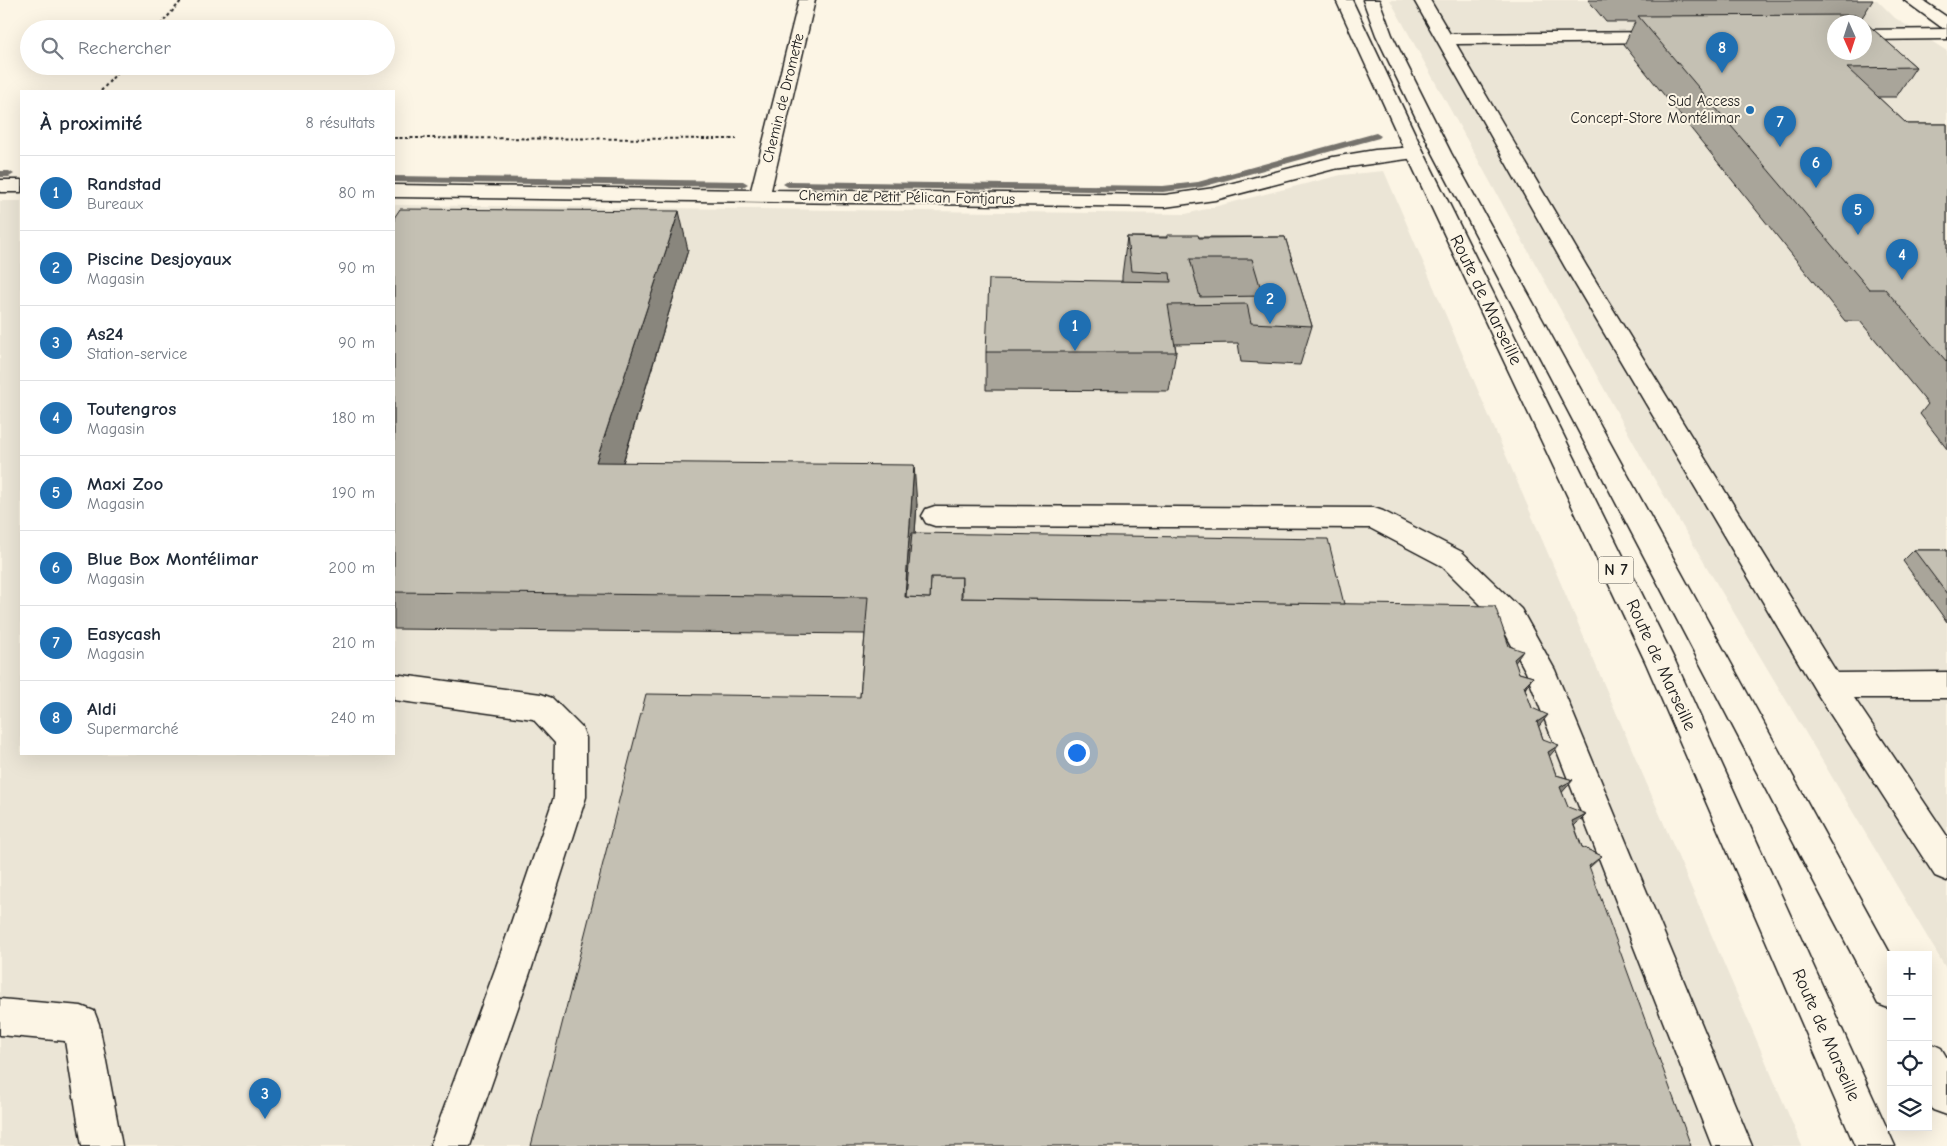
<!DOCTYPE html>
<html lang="fr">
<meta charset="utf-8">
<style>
:root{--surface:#fff;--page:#f2f2f3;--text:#1f2937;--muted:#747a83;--line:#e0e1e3;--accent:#1f6fb2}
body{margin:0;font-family:"Comic Neue",sans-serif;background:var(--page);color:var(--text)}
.controls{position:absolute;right:15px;bottom:15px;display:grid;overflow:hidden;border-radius:0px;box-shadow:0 5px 20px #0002}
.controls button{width:45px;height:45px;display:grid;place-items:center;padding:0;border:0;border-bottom:1px solid var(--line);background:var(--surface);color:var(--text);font:25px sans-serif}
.compass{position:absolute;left:1827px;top:15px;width:45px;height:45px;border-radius:50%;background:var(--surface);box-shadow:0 5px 20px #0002;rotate:177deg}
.you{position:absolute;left:1076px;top:752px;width:18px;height:18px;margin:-12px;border:4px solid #fff;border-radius:50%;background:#1a73e8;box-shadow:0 0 0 8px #1a73e833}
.badge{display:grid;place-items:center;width:32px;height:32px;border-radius:50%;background:var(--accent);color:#fff;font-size:16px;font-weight:700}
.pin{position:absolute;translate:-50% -41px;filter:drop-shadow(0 1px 2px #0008)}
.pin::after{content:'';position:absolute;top:26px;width:18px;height:15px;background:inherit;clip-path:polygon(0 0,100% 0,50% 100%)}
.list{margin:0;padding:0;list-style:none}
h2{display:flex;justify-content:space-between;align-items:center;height:65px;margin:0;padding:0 20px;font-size:21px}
h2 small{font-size:16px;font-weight:400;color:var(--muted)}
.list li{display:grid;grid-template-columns:32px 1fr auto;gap:15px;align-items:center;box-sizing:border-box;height:75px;padding:0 20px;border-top:1px solid var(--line)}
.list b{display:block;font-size:19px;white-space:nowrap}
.list p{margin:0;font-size:16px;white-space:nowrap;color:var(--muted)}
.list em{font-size:16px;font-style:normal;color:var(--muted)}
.icon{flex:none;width:28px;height:28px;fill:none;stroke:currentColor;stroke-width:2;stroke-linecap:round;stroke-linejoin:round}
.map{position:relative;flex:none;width:1947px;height:1146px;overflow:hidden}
.search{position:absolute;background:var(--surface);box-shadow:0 5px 20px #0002;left:20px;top:20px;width:375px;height:55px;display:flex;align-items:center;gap:12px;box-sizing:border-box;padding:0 18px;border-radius:28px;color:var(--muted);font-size:19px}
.panel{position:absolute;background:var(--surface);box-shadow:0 5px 20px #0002;left:20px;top:90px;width:375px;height:665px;border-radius:0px}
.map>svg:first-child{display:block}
.built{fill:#ebe5d6;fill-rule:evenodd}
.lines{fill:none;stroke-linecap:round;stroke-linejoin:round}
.stream{fill:#75726c;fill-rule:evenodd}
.minor-casing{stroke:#1c1c1c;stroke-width:3}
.major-casing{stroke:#1c1c1c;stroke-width:3}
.path{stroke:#1c1c1c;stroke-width:2;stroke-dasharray:3 2.5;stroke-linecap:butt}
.minor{fill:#fcf5e5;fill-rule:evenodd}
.major{fill:#fcf5e5;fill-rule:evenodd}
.wall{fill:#a9a59a;stroke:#1c1c1c}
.shaded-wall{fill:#89867d;stroke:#1c1c1c}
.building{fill:#c4c0b3;stroke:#1c1c1c;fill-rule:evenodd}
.poi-dot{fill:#1f6fb2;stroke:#fcf5e5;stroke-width:2}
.labels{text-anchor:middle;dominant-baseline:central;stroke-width:4;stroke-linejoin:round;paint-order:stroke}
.far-street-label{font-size:15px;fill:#1c1c1c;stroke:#fcf5e5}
.far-poi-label{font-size:15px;fill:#1c1c1c;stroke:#fcf5e5;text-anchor:end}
.shield{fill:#fcf5e5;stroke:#5f5d58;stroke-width:1}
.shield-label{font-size:16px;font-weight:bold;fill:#1c1c1c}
.street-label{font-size:18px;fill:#1c1c1c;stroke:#fcf5e5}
</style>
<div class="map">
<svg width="1947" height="1146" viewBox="0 0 1947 1146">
<rect width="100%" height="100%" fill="#fcf5e5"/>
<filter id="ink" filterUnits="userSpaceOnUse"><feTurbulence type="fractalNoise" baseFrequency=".02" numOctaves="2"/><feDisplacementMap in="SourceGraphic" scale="10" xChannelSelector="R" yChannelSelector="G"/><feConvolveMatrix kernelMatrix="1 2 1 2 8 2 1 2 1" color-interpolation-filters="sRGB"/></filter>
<g filter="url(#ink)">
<g class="built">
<path d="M 1390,0 L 1877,0 L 1895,18 L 1947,51 L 1947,970 L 1646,465 ZM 1834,22 L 1864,22 L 1864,52 L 1834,52 Z"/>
<path d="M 1384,171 L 1802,1146 L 0,1146 L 0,201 L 21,201 L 21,754 L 394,754 L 394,205 L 1186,214 L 1341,175 Z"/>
</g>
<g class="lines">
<g class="stream">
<path d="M 1376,133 L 1381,136 L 1379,138 L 1202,187 L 1163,192 L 788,187 L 783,184 L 788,181 L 1163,186 L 1198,182 Z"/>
<path d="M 0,171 L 9,171 L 14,174 L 9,177 L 0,177 Z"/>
<path d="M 394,176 L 743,181 L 748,184 L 743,187 L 394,182 Z"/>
</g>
<defs>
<g id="minor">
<path d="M 799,0 L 815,0 L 771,190 L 1165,195 L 1214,188 L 1333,157 L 1375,150 L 1415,147 L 1422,149 L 1424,153 L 1422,157 L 1334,169 L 1215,200 L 1165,207 L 394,197 L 394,185 L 751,190 Z"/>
<path d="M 1414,0 L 1430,0 L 1450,34 L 1666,32 L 1672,34 L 1674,37 L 1672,40 L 1666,42 L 1456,44 L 1587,267 L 1837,673 L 1947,672 L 1947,698 L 1854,698 L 1947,836 L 1947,881 L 1935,876 L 1818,695 L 1565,267 Z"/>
<path d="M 1904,0 L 1922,0 L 1947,17 L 1947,29 L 1941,27 Z"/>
<path d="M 1947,29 L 1947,39 L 1864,40 L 1864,30 Z"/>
<rect x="0" y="180" width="21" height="12"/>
<path d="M 935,506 L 1374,508 L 1383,511 L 1462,552 L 1521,609 L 1555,670 L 1752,1146 L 1712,1146 L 1526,672 L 1501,625 L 1442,566 L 1370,528 L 935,526 L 926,523 L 922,516 L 926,509 Z"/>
<path d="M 394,674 L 541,694 L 552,698 L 582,728 L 586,738 L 586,797 L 532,967 L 470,1146 L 430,1146 L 496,967 L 554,797 L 555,743 L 533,719 L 394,700 Z"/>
<path d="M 0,999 L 81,1006 L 94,1011 L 99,1024 L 122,1146 L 82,1146 L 65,1041 L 0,1035 Z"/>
</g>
<g id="major">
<path d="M 1336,0 L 1352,0 L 1424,153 L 1675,661 L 1895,1146 L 1855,1146 L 1645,661 L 1406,153 Z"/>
<path d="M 1363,0 L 1379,0 L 1392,35 L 1451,153 L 1891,955 L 1891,1009 L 1878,1004 L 1433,153 L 1376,35 Z"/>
<path d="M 1928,1042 L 1941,1048 L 1947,1058 L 1947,1115 L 1933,1110 L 1928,1100 Z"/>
</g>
</defs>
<use href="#minor" class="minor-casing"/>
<use href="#major" class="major-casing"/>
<g class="path">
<path d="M 157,29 L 182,0"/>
<path d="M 101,91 L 123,66"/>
<path d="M 394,138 L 737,139"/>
</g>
<use href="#minor" class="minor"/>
<use href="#major" class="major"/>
</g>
<g class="wall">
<path d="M 1588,0 L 1873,0 L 1861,19 L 1916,67 L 1896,97 L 1878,97 L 1907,124 L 1947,124 L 1947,449 L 1920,414 L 1928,404 L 1860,321 L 1845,321 L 1624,45 L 1635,22 L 1606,22 Z"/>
<path d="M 394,218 L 688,250 L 623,463 L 917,504 L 915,533 L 1344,604 L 1515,663 L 1519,673 L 1533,677 L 1525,689 L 1556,775 L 1573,780 L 1562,792 L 1582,847 L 1602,856 L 1590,867 L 860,697 L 865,634 L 394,629 Z"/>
<path d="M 1127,237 L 1285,237 L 1312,326 L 1300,365 L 1241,362 L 1238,343 L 1175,344 L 1176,352 L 1169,391 L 986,390 L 986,352 L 1122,281 L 1122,276 Z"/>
<path d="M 1914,550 L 1947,550 L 1947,622 L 1903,561 Z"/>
</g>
<g class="shaded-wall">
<path d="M 679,211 L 688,250 L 611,501 L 596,462 Z"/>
<path d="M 914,465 L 917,504 L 910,605 L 905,597 Z"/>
<path d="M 1523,651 L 1499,686 L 1514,659 Z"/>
<path d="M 1533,677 L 1508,712 L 1524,686 Z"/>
<path d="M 1548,715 L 1521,749 L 1537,722 Z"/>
<path d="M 1559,745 L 1531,778 L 1548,752 Z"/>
<path d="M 1573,780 L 1544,813 L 1560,787 Z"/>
<path d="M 1586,814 L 1555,845 L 1572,821 Z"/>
</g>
<g class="building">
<path d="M 1857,15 L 1916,67 L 1847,68 L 1907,124 L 1947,124 L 1947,362 L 1885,289 L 1869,289 L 1638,16 ZM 1834,22 L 1864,22 L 1864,52 L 1834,52 Z"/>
<path d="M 400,209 L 679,211 L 596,462 L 914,465 L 905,597 L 930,598 L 931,577 L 962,577 L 961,598 L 1495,606 L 1509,646 L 1523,651 L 1514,659 L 1519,673 L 1533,677 L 1524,686 L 1532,708 L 1548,715 L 1537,722 L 1543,739 L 1559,745 L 1548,752 L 1556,775 L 1573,780 L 1560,787 L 1568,807 L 1586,814 L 1572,821 L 1582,847 L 1602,856 L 1589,866 L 1691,1146 L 531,1146 L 646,694 L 860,697 L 868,597 L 394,592 L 394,218 Z"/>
<path d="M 1167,235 L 1198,235 L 1199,238 L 1285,237 L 1312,326 L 1251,323 L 1247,304 L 1168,305 L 1176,352 L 986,352 L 989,279 L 1171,282 L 1170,273 L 1131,271 L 1127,237 L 1167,238 ZM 1190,259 L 1252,259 L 1263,296 L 1200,297 Z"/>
<path d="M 912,533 L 1328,539 L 1344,604 L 962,598 L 962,577 L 931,577 L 930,598 L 906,597 Z"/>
<path d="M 1914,550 L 1947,550 L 1947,594 Z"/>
</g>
</g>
<circle class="poi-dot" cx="1750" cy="110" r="5"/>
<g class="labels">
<g class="far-street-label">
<text transform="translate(783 98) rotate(-76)">Chemin de Dromette</text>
<text transform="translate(907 197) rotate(1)">Chemin de Petit Pélican Fontjarus</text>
</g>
<g class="far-poi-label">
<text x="1740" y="101">Sud Access<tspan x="1740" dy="17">Concept-Store Montélimar</tspan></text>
</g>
<rect class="shield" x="1598.5" y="556.5" width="35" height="27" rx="4"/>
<g class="shield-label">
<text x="1616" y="570">N 7</text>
</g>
<g class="street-label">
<text transform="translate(1486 300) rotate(64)">Route de Marseille</text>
<text transform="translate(1661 665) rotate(65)">Route de Marseille</text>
<text transform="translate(1826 1035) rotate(66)">Route de Marseille</text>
</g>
</g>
</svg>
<div class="controls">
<button>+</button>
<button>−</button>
<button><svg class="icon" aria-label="locate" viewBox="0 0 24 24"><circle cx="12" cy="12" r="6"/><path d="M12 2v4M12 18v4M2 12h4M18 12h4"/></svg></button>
<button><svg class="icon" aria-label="layers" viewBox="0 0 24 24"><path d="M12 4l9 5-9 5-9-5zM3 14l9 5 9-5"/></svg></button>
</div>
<svg class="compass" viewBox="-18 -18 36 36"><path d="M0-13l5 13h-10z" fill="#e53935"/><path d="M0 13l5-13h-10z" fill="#747a83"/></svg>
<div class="you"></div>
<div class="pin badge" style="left:1075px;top:351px">1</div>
<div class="pin badge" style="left:1270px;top:324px">2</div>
<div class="pin badge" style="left:265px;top:1119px">3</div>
<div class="pin badge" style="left:1902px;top:280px">4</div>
<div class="pin badge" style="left:1858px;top:235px">5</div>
<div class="pin badge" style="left:1816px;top:188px">6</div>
<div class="pin badge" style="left:1780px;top:147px">7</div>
<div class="pin badge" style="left:1722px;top:73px">8</div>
<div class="search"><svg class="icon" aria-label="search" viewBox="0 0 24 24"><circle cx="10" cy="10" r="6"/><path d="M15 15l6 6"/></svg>Rechercher</div>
<section class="panel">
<h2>À proximité<small>8 résultats</small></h2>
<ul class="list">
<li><span class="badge">1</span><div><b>Randstad</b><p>Bureaux</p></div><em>80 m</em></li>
<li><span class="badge">2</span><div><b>Piscine Desjoyaux</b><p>Magasin</p></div><em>90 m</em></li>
<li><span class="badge">3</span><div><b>As24</b><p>Station-service</p></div><em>90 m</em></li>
<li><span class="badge">4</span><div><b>Toutengros</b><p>Magasin</p></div><em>180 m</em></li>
<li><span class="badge">5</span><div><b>Maxi Zoo</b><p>Magasin</p></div><em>190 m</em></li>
<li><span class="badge">6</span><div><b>Blue Box Montélimar</b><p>Magasin</p></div><em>200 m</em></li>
<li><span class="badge">7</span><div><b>Easycash</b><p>Magasin</p></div><em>210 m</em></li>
<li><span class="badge">8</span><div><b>Aldi</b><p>Supermarché</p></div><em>240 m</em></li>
</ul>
</section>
</div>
